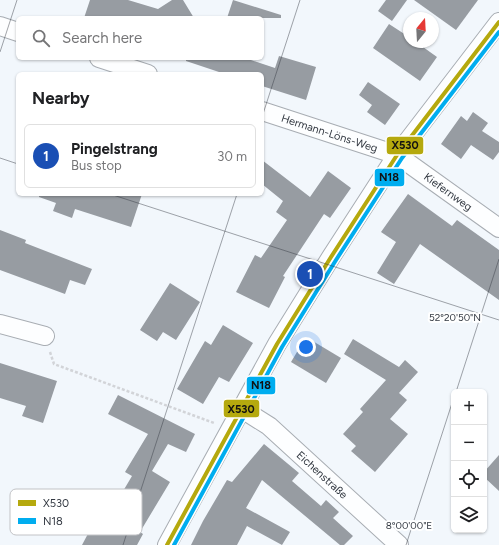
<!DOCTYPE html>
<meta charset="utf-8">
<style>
:root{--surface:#fff;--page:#f6f6f6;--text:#202124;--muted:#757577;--line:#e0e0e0;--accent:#db2777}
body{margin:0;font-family:Figtree,sans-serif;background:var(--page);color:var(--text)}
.controls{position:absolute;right:12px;bottom:12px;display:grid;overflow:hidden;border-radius:6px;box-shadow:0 1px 3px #0004}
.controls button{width:36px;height:36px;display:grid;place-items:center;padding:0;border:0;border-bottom:1px solid var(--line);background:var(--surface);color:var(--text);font:20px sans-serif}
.compass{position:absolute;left:403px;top:12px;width:36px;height:36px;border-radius:50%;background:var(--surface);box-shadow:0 1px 3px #0004;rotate:18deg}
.you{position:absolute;left:306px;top:347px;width:14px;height:14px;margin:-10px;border:3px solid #fff;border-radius:50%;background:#1a73e8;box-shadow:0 0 0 6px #1a73e833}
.badge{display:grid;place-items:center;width:26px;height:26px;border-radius:50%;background:var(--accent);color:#fff;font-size:13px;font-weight:700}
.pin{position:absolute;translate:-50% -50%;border:2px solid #fff;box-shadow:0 1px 4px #0006}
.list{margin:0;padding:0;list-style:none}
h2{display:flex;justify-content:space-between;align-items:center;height:52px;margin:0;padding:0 16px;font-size:17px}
h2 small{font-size:13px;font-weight:400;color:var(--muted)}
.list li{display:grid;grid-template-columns:26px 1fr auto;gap:12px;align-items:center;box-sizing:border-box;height:64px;margin:0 8px 8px;padding:0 8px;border:1px solid var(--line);border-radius:6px}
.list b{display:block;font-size:15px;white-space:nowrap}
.list p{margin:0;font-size:13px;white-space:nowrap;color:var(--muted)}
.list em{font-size:13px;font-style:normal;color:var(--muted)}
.icon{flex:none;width:22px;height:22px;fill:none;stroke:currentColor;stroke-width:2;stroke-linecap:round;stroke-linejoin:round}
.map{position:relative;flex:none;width:499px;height:545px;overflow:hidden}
.search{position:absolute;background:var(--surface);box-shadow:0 1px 3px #0004;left:16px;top:16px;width:248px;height:44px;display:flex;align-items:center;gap:10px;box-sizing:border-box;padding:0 14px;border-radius:6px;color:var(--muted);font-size:15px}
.panel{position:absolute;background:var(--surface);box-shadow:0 1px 3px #0004;left:16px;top:72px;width:248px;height:124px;border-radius:6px}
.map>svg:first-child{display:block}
.building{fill:#979ca2}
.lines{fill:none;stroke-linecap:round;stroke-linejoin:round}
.street-casing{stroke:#a8adb3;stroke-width:20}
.path{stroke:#d2d4d8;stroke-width:2.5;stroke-dasharray:3 2;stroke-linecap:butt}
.street{stroke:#fdfeff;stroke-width:18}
.bus-1-casing{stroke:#fff;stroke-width:7}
.bus-2-casing{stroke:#fff;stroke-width:7}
.bus-1{stroke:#b5a90e;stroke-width:4}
.bus-2{stroke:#00adef;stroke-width:4}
.ticks{fill:none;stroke:#323841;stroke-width:1;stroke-opacity:0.45}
.labels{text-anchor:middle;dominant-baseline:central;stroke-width:4;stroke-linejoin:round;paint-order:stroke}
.street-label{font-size:11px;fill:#323841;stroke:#fff}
.key{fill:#fff;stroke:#c2c3c6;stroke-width:1}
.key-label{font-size:11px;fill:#323841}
.ticks-label{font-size:10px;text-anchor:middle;fill:#323841;stroke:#fff;stroke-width:4;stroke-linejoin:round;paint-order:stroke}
.line-badge{stroke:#fff;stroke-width:1.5}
.pale-badge-label{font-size:11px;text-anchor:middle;font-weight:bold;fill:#111}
</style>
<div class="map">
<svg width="499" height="545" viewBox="0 0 499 545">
<rect width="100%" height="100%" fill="#f2f7fc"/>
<g class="building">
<path d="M 90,0 L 128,0 L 158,9 L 172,0 L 183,0 L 194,18 L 84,18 Z"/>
<path d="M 233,0 L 281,15 L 281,18 L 227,18 Z"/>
<path d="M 386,0 L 407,0 L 392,21 L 378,11 Z"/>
<path d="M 414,0 L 478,0 L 456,30 Z"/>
<path d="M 389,24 L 409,37 L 409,42 L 416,42 L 437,57 L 420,81 L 373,48 Z"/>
<path d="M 279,56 L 316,67 L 306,100 L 262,86 L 262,74 L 225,74 L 186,61 L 186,58 L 245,58 L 275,68 Z"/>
<path d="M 368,82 L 400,104 L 385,125 L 367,112 L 372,105 L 359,95 Z"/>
<path d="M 473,112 L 488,123 L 482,131 L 499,142 L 499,152 L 493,160 L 471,145 L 461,159 L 441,144 L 461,116 L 467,121 Z"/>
<path d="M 262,160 L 310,197 L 328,171 L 351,188 L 330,218 L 324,214 L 283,276 L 285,277 L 269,308 L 236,292 L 255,255 L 261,258 L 287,220 L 276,212 L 283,201 L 262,184 Z"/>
<path d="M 39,194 L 142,194 L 131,227 L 75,209 L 72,218 L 53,211 L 56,203 L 39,197 Z"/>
<path d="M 408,194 L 452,226 L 457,220 L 499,250 L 499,300 L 420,244 L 394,284 L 377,273 L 396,242 L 381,232 Z"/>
<path d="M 0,230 L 26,240 L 25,243 L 92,269 L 85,285 L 70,280 L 65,294 L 0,270 Z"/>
<path d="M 170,283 L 200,302 L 176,340 L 163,332 L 157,341 L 140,330 Z"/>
<path d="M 223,325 L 253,343 L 229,382 L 219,377 L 203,404 L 177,389 L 205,341 L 211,345 Z"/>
<path d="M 306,337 L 341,358 L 326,383 L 291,362 Z"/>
<path d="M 353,339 L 399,367 L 405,360 L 418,372 L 399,393 L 407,400 L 390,419 L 408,434 L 375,472 L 351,451 L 356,446 L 343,434 L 363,412 L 360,409 L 386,380 L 344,354 Z"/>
<path d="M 0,363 L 57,381 L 43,423 L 22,416 L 26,406 L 0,398 Z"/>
<path d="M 118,395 L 195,434 L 186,452 L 168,444 L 152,471 L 170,482 L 140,532 L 143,534 L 137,545 L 82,545 L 99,513 L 105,516 L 110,507 L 113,508 L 132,476 L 125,472 L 148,434 L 108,414 Z"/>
<path d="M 264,444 L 299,473 L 292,481 L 321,506 L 326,500 L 339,512 L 333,518 L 353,536 L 344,545 L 340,545 L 262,480 L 246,508 L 290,532 L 282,545 L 247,526 L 237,545 L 191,545 L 203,521 L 227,480 L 232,482 Z"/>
<path d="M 499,455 L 499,491 L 484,477 L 484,472 Z"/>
</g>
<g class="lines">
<defs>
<g id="street">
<path d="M 0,26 L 18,32"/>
<path d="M 99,58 L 148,74"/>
<path id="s1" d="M 262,111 L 397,155 L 499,228"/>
<path d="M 0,324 L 45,336"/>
<path id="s2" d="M 242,409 L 269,426 L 399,545"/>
<path d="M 167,545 L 277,344 L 331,257 L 397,155 L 499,22"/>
</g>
</defs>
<use href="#street" class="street-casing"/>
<path class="path" d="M 50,352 L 54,364 L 214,423"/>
<use href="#street" class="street"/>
<defs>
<path id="bus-1" d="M 167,545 L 277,344 L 331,257 L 397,155 L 499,22"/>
<path id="bus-2" d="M 174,545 L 282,347 L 336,260 L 402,158 L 499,32"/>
</defs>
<use href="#bus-1" class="bus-1-casing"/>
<use href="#bus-2" class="bus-2-casing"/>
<use href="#bus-1" class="bus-1"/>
<use href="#bus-2" class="bus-2"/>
</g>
<path class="ticks" d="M 0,52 L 17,0M 262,117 L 300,0M 0,158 L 18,164M 110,194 L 499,320M 456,392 L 499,259M 123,545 L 237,194M 406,545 L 454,397"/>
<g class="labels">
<g class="street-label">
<text stroke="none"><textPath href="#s1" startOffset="71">Hermann-Löns-Weg</textPath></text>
<text stroke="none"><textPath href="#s1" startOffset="205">Kiefernweg</textPath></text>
<text stroke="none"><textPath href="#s2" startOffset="104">Eichenstraße</textPath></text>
</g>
</g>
<rect x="10" y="489" width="132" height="46" rx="6" class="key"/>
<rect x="18" y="500" width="18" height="6" fill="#b5a90e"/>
<rect x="18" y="518" width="18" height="6" fill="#00adef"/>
<g class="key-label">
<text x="43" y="507">X530</text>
<text x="43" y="525">N18</text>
</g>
<g class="ticks-label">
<text x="455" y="321">52°20'50"N</text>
<text x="409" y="529">8°00'00"E</text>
</g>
<g class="line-badge">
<rect x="386" y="136" width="38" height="19" rx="4" fill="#b5a90e"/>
<rect x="374" y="168" width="31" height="19" rx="4" fill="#00adef"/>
<rect x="246" y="376" width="30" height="19" rx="4" fill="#00adef"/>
<rect x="223" y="399" width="37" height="19" rx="4" fill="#b5a90e"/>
</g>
<g class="pale-badge-label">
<text x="405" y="149">X530</text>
<text x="389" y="181">N18</text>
<text x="261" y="389">N18</text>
<text x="241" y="413">X530</text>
</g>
</svg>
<div class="controls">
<button>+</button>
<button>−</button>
<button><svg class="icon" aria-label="locate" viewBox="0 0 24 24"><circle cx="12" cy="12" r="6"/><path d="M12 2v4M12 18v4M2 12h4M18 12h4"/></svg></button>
<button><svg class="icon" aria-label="layers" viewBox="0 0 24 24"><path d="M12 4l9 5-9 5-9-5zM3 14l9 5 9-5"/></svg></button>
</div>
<svg class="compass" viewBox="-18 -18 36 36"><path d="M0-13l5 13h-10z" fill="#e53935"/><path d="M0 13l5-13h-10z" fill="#757577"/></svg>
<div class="you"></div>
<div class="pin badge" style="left:310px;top:274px;background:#1a4fb4">1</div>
<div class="search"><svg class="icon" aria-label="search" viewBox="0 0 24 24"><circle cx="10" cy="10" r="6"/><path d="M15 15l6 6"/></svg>Search here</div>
<section class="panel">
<h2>Nearby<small></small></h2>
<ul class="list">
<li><span class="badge" style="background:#1a4fb4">1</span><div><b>Pingelstrang</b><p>Bus stop</p></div><em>30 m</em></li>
</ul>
</section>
</div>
